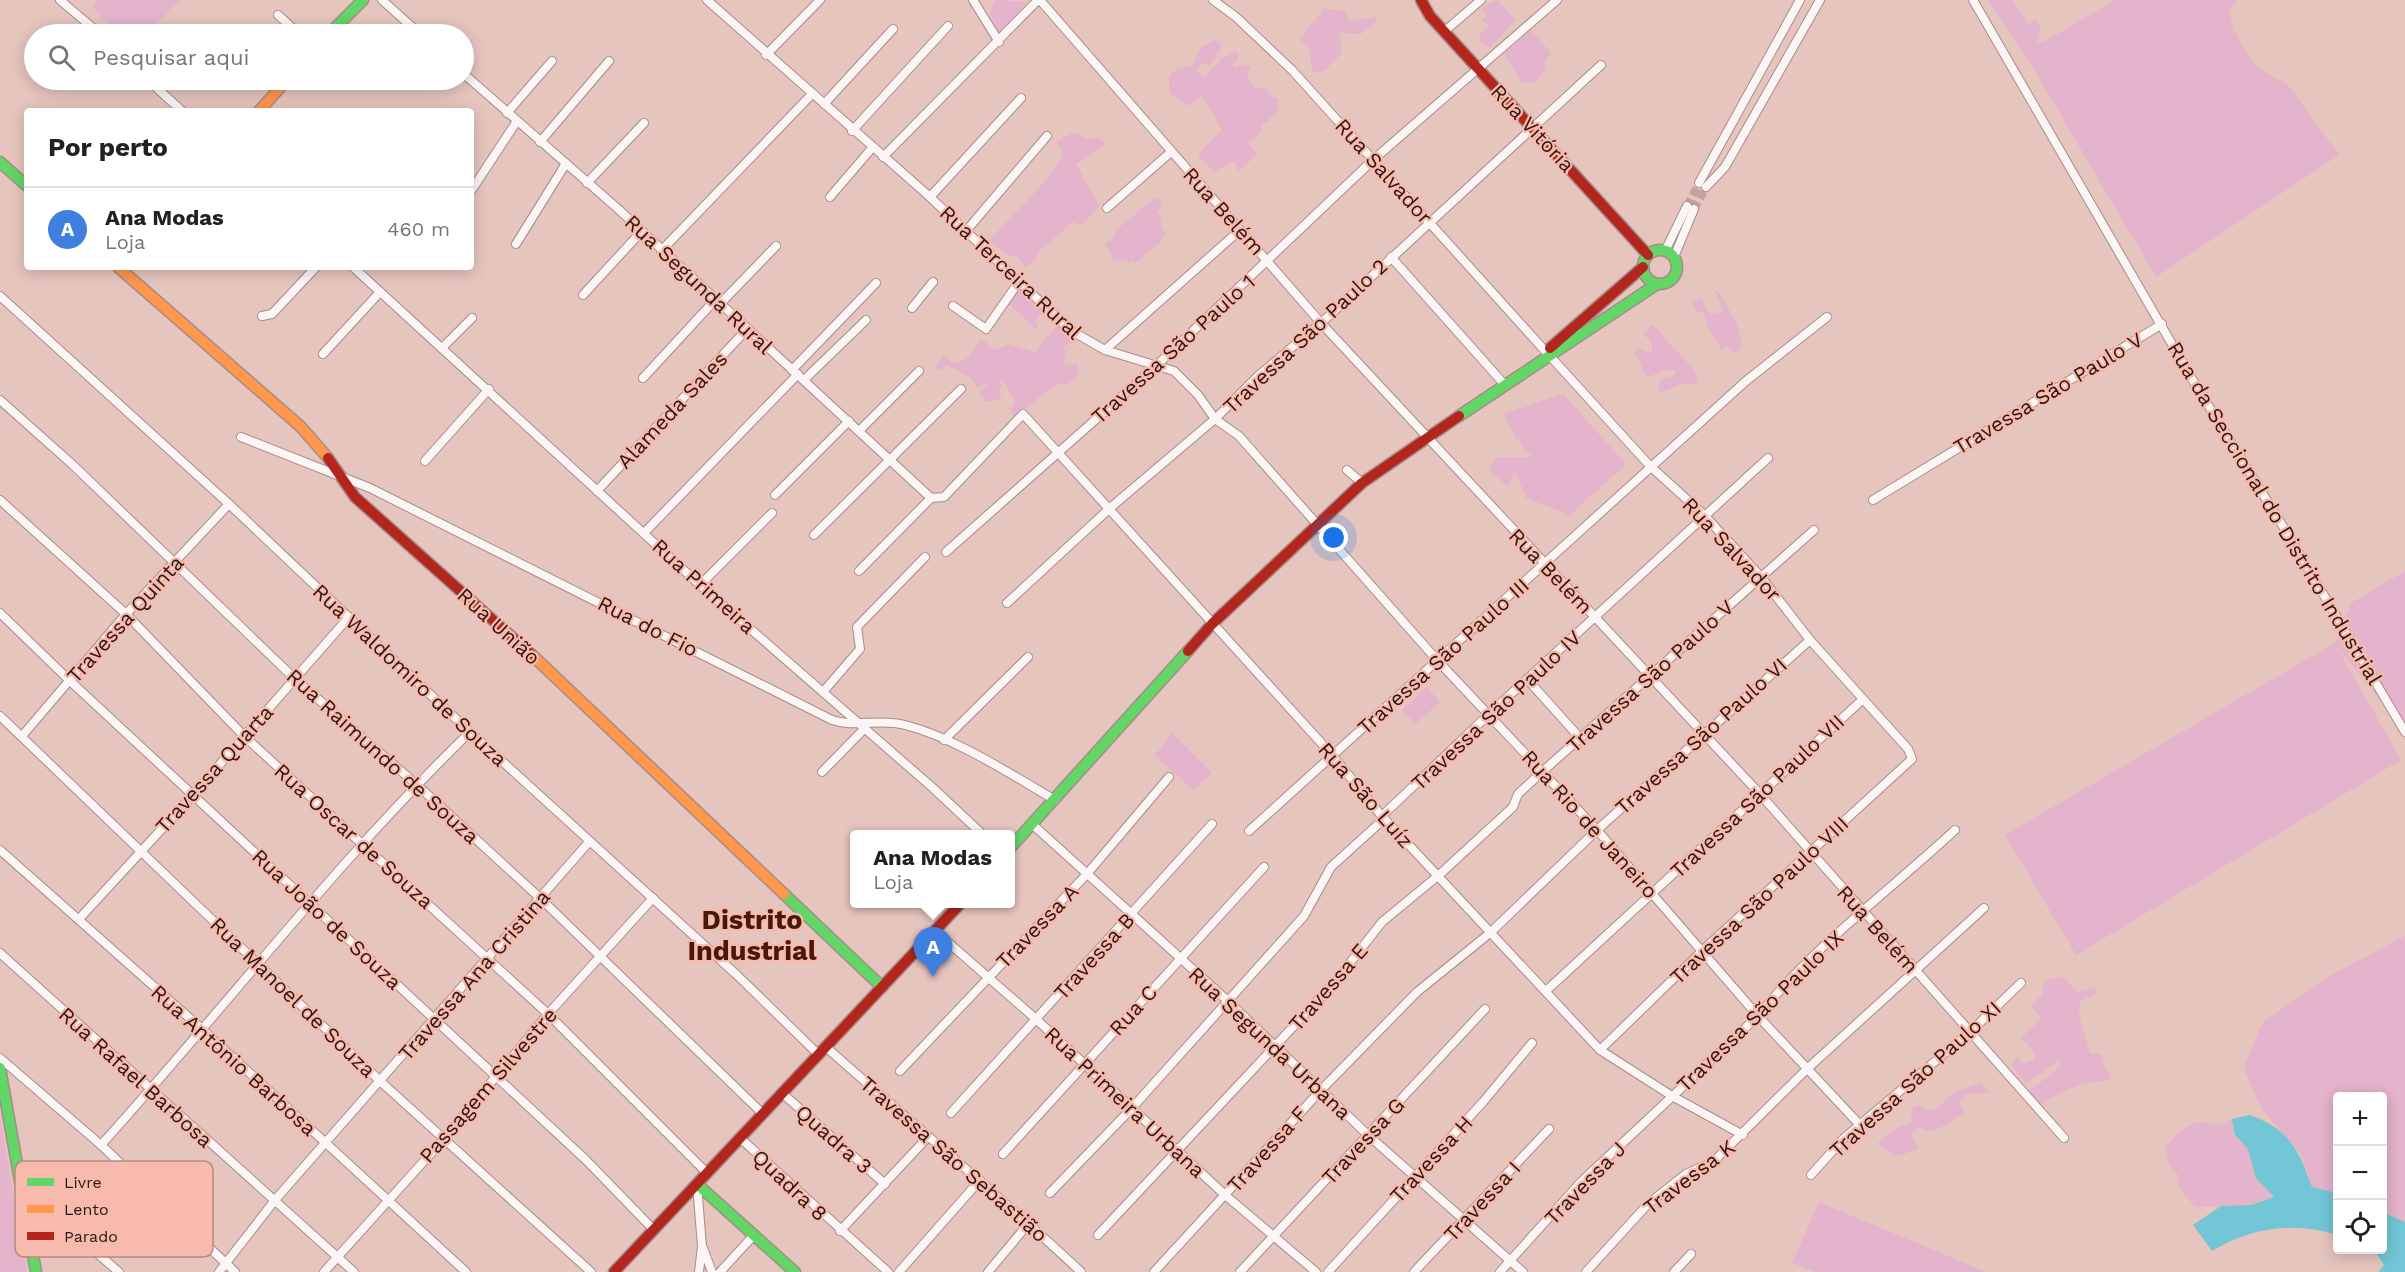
<!DOCTYPE html>
<html lang="pt">
<meta charset="utf-8">
<style>
:root{--surface:#fff;--page:#f6f6f6;--text:#202124;--muted:#757577;--line:#e0e0e0;--accent:#6e544e}
body{margin:0;font-family:"Work Sans",sans-serif;background:var(--page);color:var(--text)}
.controls{position:absolute;right:18px;bottom:18px;display:grid;overflow:hidden;border-radius:6px;box-shadow:0 3px 15px #0003}
.controls button{width:54px;height:54px;display:grid;place-items:center;padding:0;border:0;border-bottom:2px solid var(--line);background:var(--surface);color:var(--text);font:30px sans-serif}
.you{position:absolute;left:1334px;top:538px;width:21px;height:21px;margin:-15px;border:4px solid #fff;border-radius:50%;background:#1a73e8;box-shadow:0 0 0 9px #1a73e833}
.badge{display:grid;place-items:center;width:39px;height:39px;border-radius:50%;background:var(--accent);color:#fff;font-size:20px;font-weight:700}
.pin{position:absolute;translate:-50% -50px;filter:drop-shadow(0 2px 3px #0008)}
.pin::after{content:'';position:absolute;top:32px;width:21px;height:18px;background:inherit;clip-path:polygon(0 0,100% 0,50% 100%)}
.popup{position:absolute;left:850px;top:830px;width:165px;height:78px;box-sizing:border-box;display:grid;place-content:center;border-radius:6px;background:var(--surface);filter:drop-shadow(0 2px 4px #0005);font-size:20px;white-space:nowrap;color:var(--muted)}
.popup b{font-size:22px;color:var(--text)}
.popup::after{content:'';position:absolute;left:50%;top:100%;margin-left:-12px;border:12px solid transparent;border-top-color:var(--surface)}
.list{margin:0;padding:0;list-style:none}
h2{display:flex;justify-content:space-between;align-items:center;height:78px;margin:0;padding:0 24px;font-size:26px}
h2 small{font-size:20px;font-weight:400;color:var(--muted)}
.list li{display:grid;grid-template-columns:39px 1fr auto;gap:18px;align-items:center;box-sizing:border-box;height:84px;padding:0 24px;border-top:2px solid var(--line)}
.list b{display:block;font-size:22px;white-space:nowrap}
.list p{margin:0;font-size:20px;white-space:nowrap;color:var(--muted)}
.list em{font-size:20px;font-style:normal;color:var(--muted)}
.icon{flex:none;width:33px;height:33px;fill:none;stroke:currentColor;stroke-width:2;stroke-linecap:round;stroke-linejoin:round}
.map{position:relative;flex:none;width:2405px;height:1272px;overflow:hidden}
.search{position:absolute;background:var(--surface);box-shadow:0 3px 15px #0003;left:24px;top:24px;width:450px;height:66px;display:flex;align-items:center;gap:15px;box-sizing:border-box;padding:0 21px;border-radius:33px;color:var(--muted);font-size:22px}
.panel{position:absolute;background:var(--surface);box-shadow:0 3px 15px #0003;left:24px;top:108px;width:450px;height:162px;border-radius:6px}
.map>svg:first-child{display:block}
.green{fill:#e4b3cc}
.water{fill:#72c6d5}
.lines{fill:none;stroke-linecap:round;stroke-linejoin:round}
.street-tunnel{stroke:#c1a29c;stroke-width:8;stroke-dasharray:8 4;stroke-linecap:butt}
.street-casing{stroke:#a68c87;stroke-width:10}
.fast-casing{stroke:#a68c87;stroke-width:13}
.slow-casing{stroke:#a68c87;stroke-width:13}
.jam-casing{stroke:#a68c87;stroke-width:13}
.street{stroke:#fbf6f5;stroke-width:8}
.fast{stroke:#63d668;stroke-width:10}
.slow{stroke:#ff974d;stroke-width:10}
.jam{stroke:#b3261e;stroke-width:10}
.labels{text-anchor:middle;dominant-baseline:central;stroke-width:4.5;stroke-linejoin:round;paint-order:stroke}
.street-label{font-size:21px;fill:#2d1712;stroke:#f8baac}
.district-label{font-size:27px;font-weight:bold;fill:#47180e;stroke:#f8baac}
.key{fill:#f8baac;stroke:#bb897e;stroke-width:1.5}
.key-label{font-size:16px;fill:#2d1712}
</style>
<div class="map">
<svg width="2405" height="1272" viewBox="0 0 2405 1272">
<rect width="100%" height="100%" fill="#e6c5be"/>
<g class="green">
<path d="M 99,0 L 181,0 L 143,34 L 118,34 L 92,6 Z"/>
<path d="M 995,0 L 1026,2 L 1001,37 L 990,13 Z"/>
<path d="M 1497,0 L 1516,20 L 1490,48 L 1479,41 L 1480,33 L 1489,26 L 1481,19 L 1487,15 L 1482,8 Z"/>
<path d="M 1988,0 L 2012,0 L 2028,24 L 2036,19 L 2041,28 L 2037,43 L 2047,40 L 2115,0 L 2238,0 L 2229,11 L 2234,31 L 2255,66 L 2288,85 L 2339,155 L 2156,277 L 2026,56 Z"/>
<path d="M 1324,9 L 1346,11 L 1349,22 L 1375,17 L 1377,21 L 1361,34 L 1340,33 L 1341,54 L 1324,71 L 1312,72 C 1310,57 1314,46 1299,40 Z"/>
<path d="M 1531,30 L 1551,53 L 1545,62 L 1546,69 L 1535,83 L 1522,83 L 1504,53 Z"/>
<path d="M 1215,40 L 1222,47 L 1209,66 L 1202,63 L 1195,71 L 1205,77 L 1223,58 L 1235,52 L 1239,54 L 1237,62 L 1233,63 L 1234,68 L 1246,64 L 1251,67 L 1247,77 L 1255,88 L 1268,89 L 1269,97 L 1278,98 L 1278,109 L 1267,122 L 1264,122 L 1257,138 L 1248,141 L 1249,145 L 1258,154 L 1238,171 L 1235,162 L 1232,162 L 1213,172 L 1198,155 L 1222,129 L 1202,96 L 1189,106 L 1170,93 L 1169,78 L 1177,68 L 1193,66 L 1200,48 Z"/>
<path d="M 1075,132 L 1087,139 L 1099,137 L 1105,144 L 1076,164 L 1099,206 L 1081,225 L 1073,222 L 1037,253 L 1035,261 L 1026,267 L 1017,257 L 1007,255 L 990,240 C 1015,212 1044,187 1063,155 L 1057,141 Z"/>
<path d="M 1155,198 L 1160,198 L 1162,206 L 1157,212 L 1162,219 L 1162,227 L 1166,234 L 1162,240 L 1134,264 L 1132,260 L 1128,263 L 1126,260 L 1114,260 L 1105,244 L 1116,236 L 1115,231 Z"/>
<path d="M 1019,286 L 1044,310 L 1035,322 L 1038,326 L 1035,329 L 1008,303 Z"/>
<path d="M 1715,290 L 1718,291 C 1726,306 1745,330 1740,349 L 1734,353 L 1726,346 L 1722,350 L 1709,330 L 1704,313 L 1697,312 L 1692,303 L 1701,299 L 1710,315 L 1723,312 Z"/>
<path d="M 1058,324 L 1076,338 L 1077,341 L 1063,346 L 1066,353 L 1063,365 L 1078,364 L 1077,379 L 1065,385 L 1057,384 L 1014,417 L 1010,409 L 1015,402 L 1002,380 L 999,381 L 1002,388 L 998,391 L 1002,399 L 986,402 L 979,393 L 990,381 L 976,388 L 972,379 L 947,365 L 939,371 L 935,368 L 943,356 L 956,364 L 966,359 L 981,339 L 995,350 L 1009,344 L 1035,352 Z"/>
<path d="M 1653,325 L 1693,369 L 1698,381 L 1694,385 L 1683,383 L 1659,393 L 1660,379 L 1674,376 L 1676,370 L 1667,370 L 1647,377 L 1635,353 L 1638,349 L 1648,352 L 1652,351 L 1652,344 L 1643,333 Z"/>
<path d="M 1563,394 L 1626,464 L 1570,515 L 1526,498 L 1516,473 L 1507,486 L 1489,469 L 1497,457 L 1532,457 L 1516,438 L 1504,414 Z"/>
<path d="M 2405,571 L 2405,730 L 2337,647 L 2401,760 L 2076,955 L 2005,835 L 2335,643 L 2351,603 Z"/>
<path d="M 1427,687 L 1440,702 L 1415,724 L 1402,710 Z"/>
<path d="M 1172,733 L 1212,773 L 1193,790 L 1155,755 Z"/>
<path d="M 2405,936 L 2405,1222 L 2383,1212 L 2382,1096 L 2338,1096 L 2337,1193 L 2312,1187 L 2301,1154 L 2262,1110 L 2244,1068 L 2262,1023 L 2326,978 Z"/>
<path d="M 2063,976 L 2077,992 L 2094,988 L 2097,993 L 2080,1001 L 2079,1015 L 2090,1054 L 2101,1053 L 2105,1068 L 2111,1075 L 2108,1081 C 2081,1081 2063,1091 2040,1104 L 2029,1090 L 2051,1075 L 2060,1065 L 2059,1061 L 2026,1083 L 2012,1066 L 2017,1057 L 2023,1064 L 2035,1059 L 2034,1051 L 2021,1038 L 2042,1018 L 2030,1006 L 2042,995 L 2045,981 Z"/>
<path d="M 1981,1083 L 1989,1092 L 1983,1094 L 1968,1093 L 1959,1103 L 1965,1112 C 1956,1116 1936,1134 1929,1131 C 1926,1130 1923,1128 1920,1127 L 1911,1135 L 1919,1149 L 1897,1156 L 1877,1144 L 1895,1129 L 1912,1122 L 1911,1109 L 1918,1105 L 1927,1111 L 1937,1109 L 1954,1092 Z"/>
<path d="M 0,1115 L 27,1272 L 0,1272 Z"/>
<path d="M 2232,1119 L 2235,1135 L 2248,1149 L 2256,1178 L 2274,1197 L 2248,1205 L 2195,1207 L 2179,1187 L 2178,1175 L 2169,1165 L 2165,1148 C 2184,1128 2191,1117 2219,1125 Z"/>
<path d="M 1819,1202 L 1986,1272 L 1817,1272 L 1792,1263 Z"/>
</g>
<g class="water">
<path d="M 2250,1115 C 2290,1130 2298,1149 2312,1187 L 2337,1193 L 2337,1235 C 2293,1221 2251,1228 2212,1251 L 2193,1225 L 2221,1206 L 2251,1205 L 2274,1197 L 2256,1178 L 2248,1149 L 2235,1135 L 2232,1119 Z"/>
<path d="M 2383,1212 L 2405,1222 L 2405,1272 L 2378,1272 L 2384,1265 L 2374,1250 L 2382,1250 Z"/>
</g>
<g class="lines">
<g class="street-tunnel">
<path d="M 1687,206 L 1699,183"/>
<path d="M 1694,209 L 1706,187"/>
</g>
<defs>
<g id="street">
<path d="M 60,0 L 100,34"/>
<path d="M 382,0 L 420,34"/>
<path d="M 707,0 L 930,197 L 1070,330 L 1105,350 L 1174,371 L 1198,395 L 1215,419 L 1239,436 L 1437,660 L 1597,830 L 1758,1016 L 1859,1124"/>
<path d="M 973,0 L 999,42"/>
<path d="M 1040,0 L 1321,323 L 1759,793 L 2064,1138"/>
<path d="M 1213,0 L 1236,17 L 1292,70 L 1546,352"/>
<path d="M 1973,0 L 2195,384 L 2287,533 L 2405,732"/>
<path d="M 278,15 L 299,34"/>
<path d="M 1446,30 L 1481,0"/>
<path d="M 766,55 L 820,0"/>
<path d="M 464,74 L 617,208 L 931,498"/>
<path d="M 148,80 L 182,111"/>
<path d="M 824,104 L 893,29"/>
<path d="M 507,113 L 552,61"/>
<path d="M 852,131 L 948,26"/>
<path d="M 540,142 L 609,61"/>
<path d="M 883,157 L 1038,0"/>
<path d="M 587,183 L 644,123"/>
<path d="M 1699,183 L 1800,0"/>
<path d="M 1706,187 L 1725,167 L 1820,0"/>
<path d="M 471,191 L 517,121"/>
<path d="M 830,197 L 872,148"/>
<path d="M 930,197 L 1021,98"/>
<path d="M 1107,208 L 1171,152"/>
<path d="M 966,231 L 1047,136"/>
<path d="M 516,244 L 565,165"/>
<path d="M 1666,249 L 1687,206"/>
<path d="M 661,251 L 812,94"/>
<path d="M 1391,257 L 1504,384"/>
<path d="M 1674,257 L 1694,209"/>
<path d="M 353,267 L 700,585 L 933,788 L 982,834"/>
<path d="M 583,295 L 641,232"/>
<path d="M 0,296 L 229,504 L 470,732 L 738,976 L 819,1055"/>
<path d="M 720,304 L 776,246"/>
<path d="M 953,306 L 986,329 L 1018,283"/>
<path d="M 912,308 L 933,282"/>
<path d="M 262,316 L 272,314 L 316,267"/>
<path d="M 442,348 L 472,318"/>
<path d="M 1105,350 L 1240,230"/>
<path d="M 323,354 L 380,292"/>
<path d="M 1549,355 L 1650,466 L 1704,515 L 1761,577 L 1810,640 L 1908,749 L 1912,759 L 1703,950 L 1600,1050"/>
<path d="M 792,370 L 876,283"/>
<path d="M 643,378 L 716,299"/>
<path d="M 804,380 L 866,320"/>
<path d="M 0,400 L 73,465 L 295,679 L 416,784 L 541,899 L 763,1114"/>
<path d="M 860,430 L 919,371"/>
<path d="M 241,437 L 370,488 L 832,720 C 855,728 879,718 905,725 C 956,738 1010,774 1055,800"/>
<path d="M 425,461 L 489,389"/>
<path d="M 1347,470 L 1362,483"/>
<path d="M 597,491 L 747,329"/>
<path d="M 775,495 L 849,421"/>
<path d="M 931,498 L 944,497 L 1023,414 L 1333,756 L 1380,814 L 1600,1050 L 1672,1096 L 1743,1135"/>
<path d="M 0,500 L 126,614 L 244,736 L 548,1014 L 707,1173"/>
<path d="M 1873,500 L 2162,324"/>
<path d="M 645,532 L 798,374"/>
<path d="M 814,535 L 961,389"/>
<path d="M 946,552 L 1156,366 L 1373,160 L 1557,0"/>
<path d="M 859,571 L 931,498"/>
<path d="M 700,585 L 772,513"/>
<path d="M 1007,603 L 1110,508 L 1215,419 L 1259,375 L 1321,323 L 1601,65"/>
<path d="M 0,613 L 69,680 L 586,1160 L 652,1228"/>
<path d="M 1527,679 L 1580,738"/>
<path d="M 823,692 L 860,649 L 857,627 L 925,557"/>
<path d="M 0,716 L 380,1081 L 591,1272"/>
<path d="M 22,736 L 126,614 L 229,504"/>
<path d="M 944,740 L 1028,657"/>
<path d="M 822,772 L 865,728"/>
<path d="M 1382,816 L 1488,715 L 1768,458"/>
<path d="M 1032,824 L 1229,1002 L 1369,1136 L 1523,1272"/>
<path d="M 1249,831 L 1746,381 L 1827,317"/>
<path d="M 0,850 L 203,1030 L 466,1272"/>
<path d="M 79,919 L 193,795 L 349,617"/>
<path d="M 935,931 L 1037,1020 L 1225,1195 L 1316,1272"/>
<path d="M 0,953 L 354,1272"/>
<path d="M 1547,990 L 1862,700"/>
<path d="M 826,1047 C 911,1123 998,1194 1081,1272"/>
<path d="M 0,1058 L 101,1145 L 235,1272"/>
<path d="M 900,1071 L 1087,874 L 1169,777"/>
<path d="M 782,1093 L 885,1184"/>
<path d="M 951,1113 L 1212,824"/>
<path d="M 740,1138 L 888,1272"/>
<path d="M 101,1145 C 225,1008 337,861 470,732"/>
<path d="M 1003,1154 L 1264,867"/>
<path d="M 1811,1175 L 1843,1139 L 1971,1031 L 2021,983"/>
<path d="M 697,1185 L 702,1246 L 699,1272"/>
<path d="M 22,1189 L 119,1272"/>
<path d="M 1050,1193 L 1132,1108 L 1304,916 L 1331,867 L 1384,819"/>
<path d="M 840,1231 L 927,1138"/>
<path d="M 1098,1235 L 1335,982 L 1382,922 L 1439,875 L 1513,807 L 1518,794 L 1543,771 L 1814,530"/>
<path d="M 703,1248 L 712,1272"/>
<path d="M 219,1272 L 275,1200 L 589,842"/>
<path d="M 324,1272 L 443,1140 L 548,1014 L 653,898"/>
<path d="M 720,1272 L 754,1235"/>
<path d="M 899,1272 L 980,1180"/>
<path d="M 988,1272 L 1029,1223"/>
<path d="M 1154,1272 L 1321,1090 L 1417,992 L 1490,933 L 1597,830 L 1810,640"/>
<path d="M 1240,1272 L 1485,1009"/>
<path d="M 1328,1272 L 1483,1102 L 1532,1043"/>
<path d="M 1414,1272 L 1549,1129"/>
<path d="M 1500,1272 L 1581,1182 L 1758,1016 C 1814,946 1889,891 1955,830"/>
<path d="M 1586,1272 L 1648,1204 L 1686,1174 L 1713,1162 L 1807,1069 L 1984,908"/>
<path d="M 1674,1272 L 1691,1254"/>
</g>
<g id="fast">
<path d="M 329,34 L 363,0"/>
<path d="M 0,162 L 27,186"/>
<circle cx="1660" cy="267" r="17"/>
<path d="M 1459,416 L 1657,284"/>
<path d="M 1011,847 L 1188,651"/>
<path d="M 784,894 L 882,987"/>
<path d="M 0,1068 L 36,1272"/>
<path d="M 697,1184 L 795,1272"/>
</g>
<g id="slow">
<path d="M 259,111 L 287,80"/>
<path d="M 118,267 L 301,427 L 328,458"/>
<path d="M 532,655 L 784,894"/>
</g>
<g id="jam">
<path d="M 1421,0 L 1430,16 L 1648,255"/>
<path d="M 1550,348 L 1643,267"/>
<path d="M 328,458 L 355,497 L 532,655"/>
<path d="M 1188,651 L 1212,624 L 1362,483 L 1459,416"/>
<path d="M 614,1272 L 960,904"/>
</g>
</defs>
<use href="#street" class="street-casing"/>
<use href="#fast" class="fast-casing"/>
<use href="#slow" class="slow-casing"/>
<use href="#jam" class="jam-casing"/>
<use href="#street" class="street"/>
<use href="#fast" class="fast"/>
<use href="#slow" class="slow"/>
<use href="#jam" class="jam"/>
</g>
<g class="labels">
<g class="street-label">
<text transform="translate(1533 128) rotate(47)">Rua Vitória</text>
<text transform="translate(1384 171) rotate(48)">Rua Salvador</text>
<text transform="translate(1224 211) rotate(48)">Rua Belém</text>
<text transform="translate(1011 272) rotate(43)">Rua Terceira Rural</text>
<text transform="translate(699 284) rotate(43)">Rua Segunda Rural</text>
<text transform="translate(1305 336) rotate(-43)">Travessa São Paulo 2</text>
<text transform="translate(1173 349) rotate(-42)">Travessa São Paulo 1</text>
<text transform="translate(2048 393) rotate(-31)">Travessa São Paulo V</text>
<text transform="translate(672 410) rotate(-47)">Alameda Sales</text>
<text transform="translate(2275 513) rotate(59)">Rua da Seccional do Distrito Industrial</text>
<text transform="translate(1732 549) rotate(47)">Rua Salvador</text>
<text transform="translate(1551 571) rotate(46)">Rua Belém</text>
<text transform="translate(704 586) rotate(42)">Rua Primeira</text>
<text transform="translate(125 619) rotate(-48)">Travessa Quinta</text>
<text transform="translate(499 626) rotate(42)">Rua União</text>
<text transform="translate(648 626) rotate(27)">Rua do Fio</text>
<text transform="translate(1443 656) rotate(-42)">Travessa São Paulo III</text>
<text transform="translate(410 675) rotate(43)">Rua Waldomiro de Souza</text>
<text transform="translate(1650 676) rotate(-42)">Travessa São Paulo V</text>
<text transform="translate(1496 710) rotate(-43)">Travessa São Paulo IV</text>
<text transform="translate(1701 736) rotate(-42)">Travessa São Paulo VI</text>
<text transform="translate(383 756) rotate(42)">Rua Raimundo de Souza</text>
<text transform="translate(214 769) rotate(-48)">Travessa Quarta</text>
<text transform="translate(1366 795) rotate(49)">Rua São Luíz</text>
<text transform="translate(1757 796) rotate(-43)">Travessa São Paulo VII</text>
<text transform="translate(1590 824) rotate(48)">Rua Rio de Janeiro</text>
<text transform="translate(354 836) rotate(42)">Rua Oscar de Souza</text>
<text transform="translate(1759 900) rotate(-43)">Travessa São Paulo VIII</text>
<text transform="translate(327 919) rotate(43)">Rua João de Souza</text>
<text transform="translate(1037 926) rotate(-46)">Travessa A</text>
<text transform="translate(1878 929) rotate(48)">Rua Belém</text>
<text transform="translate(1094 956) rotate(-48)">Travessa B</text>
<text transform="translate(474 975) rotate(-49)">Travessa Ana Cristina</text>
<text transform="translate(1328 987) rotate(-49)">Travessa E</text>
<text transform="translate(293 997) rotate(44)">Rua Manoel de Souza</text>
<text transform="translate(1133 1010) rotate(-48)">Rua C</text>
<text transform="translate(1760 1011) rotate(-44)">Travessa São Paulo IX</text>
<text transform="translate(1270 1043) rotate(43)">Rua Segunda Urbana</text>
<text transform="translate(234 1060) rotate(42)">Rua Antônio Barbosa</text>
<text transform="translate(136 1077) rotate(42)">Rua Rafael Barbosa</text>
<text transform="translate(1915 1079) rotate(-42)">Travessa São Paulo XI</text>
<text transform="translate(488 1085) rotate(-49)">Passagem Silvestre</text>
<text transform="translate(1125 1102) rotate(43)">Rua Primeira Urbana</text>
<text transform="translate(834 1139) rotate(41)">Quadra 3</text>
<text transform="translate(1363 1141) rotate(-47)">Travessa G</text>
<text transform="translate(1267 1149) rotate(-48)">Travessa F</text>
<text transform="translate(954 1159) rotate(41)">Travessa São Sebastião</text>
<text transform="translate(1431 1159) rotate(-47)">Travessa H</text>
<text transform="translate(1689 1177) rotate(-37)">Travessa K</text>
<text transform="translate(1585 1183) rotate(-46)">Travessa J</text>
<text transform="translate(790 1185) rotate(43)">Quadra 8</text>
<text transform="translate(1482 1201) rotate(-47)">Travessa I</text>
</g>
<g class="district-label">
<text x="752" y="920">Distrito<tspan x="752" dy="31">Industrial</tspan></text>
</g>
</g>
<rect x="15" y="1161" width="198" height="96" rx="9" class="key"/>
<rect x="27" y="1178" width="27" height="8" fill="#63d668"/>
<rect x="27" y="1205" width="27" height="8" fill="#ff974d"/>
<rect x="27" y="1232" width="27" height="8" fill="#b3261e"/>
<g class="key-label">
<text x="64" y="1188">Livre</text>
<text x="64" y="1215">Lento</text>
<text x="64" y="1242">Parado</text>
</g>
</svg>
<div class="controls">
<button>+</button>
<button>−</button>
<button><svg class="icon" aria-label="locate" viewBox="0 0 24 24"><circle cx="12" cy="12" r="6"/><path d="M12 2v4M12 18v4M2 12h4M18 12h4"/></svg></button>
</div>
<div class="you"></div>
<div class="pin badge" style="left:933px;top:977px;background:#3f7fe0">A</div>
<div class="popup"><b>Ana Modas</b>Loja</div>
<div class="search"><svg class="icon" aria-label="search" viewBox="0 0 24 24"><circle cx="10" cy="10" r="6"/><path d="M15 15l6 6"/></svg>Pesquisar aqui</div>
<section class="panel">
<h2>Por perto<small></small></h2>
<ul class="list">
<li><span class="badge" style="background:#3f7fe0">A</span><div><b>Ana Modas</b><p>Loja</p></div><em>460 m</em></li>
</ul>
</section>
</div>
